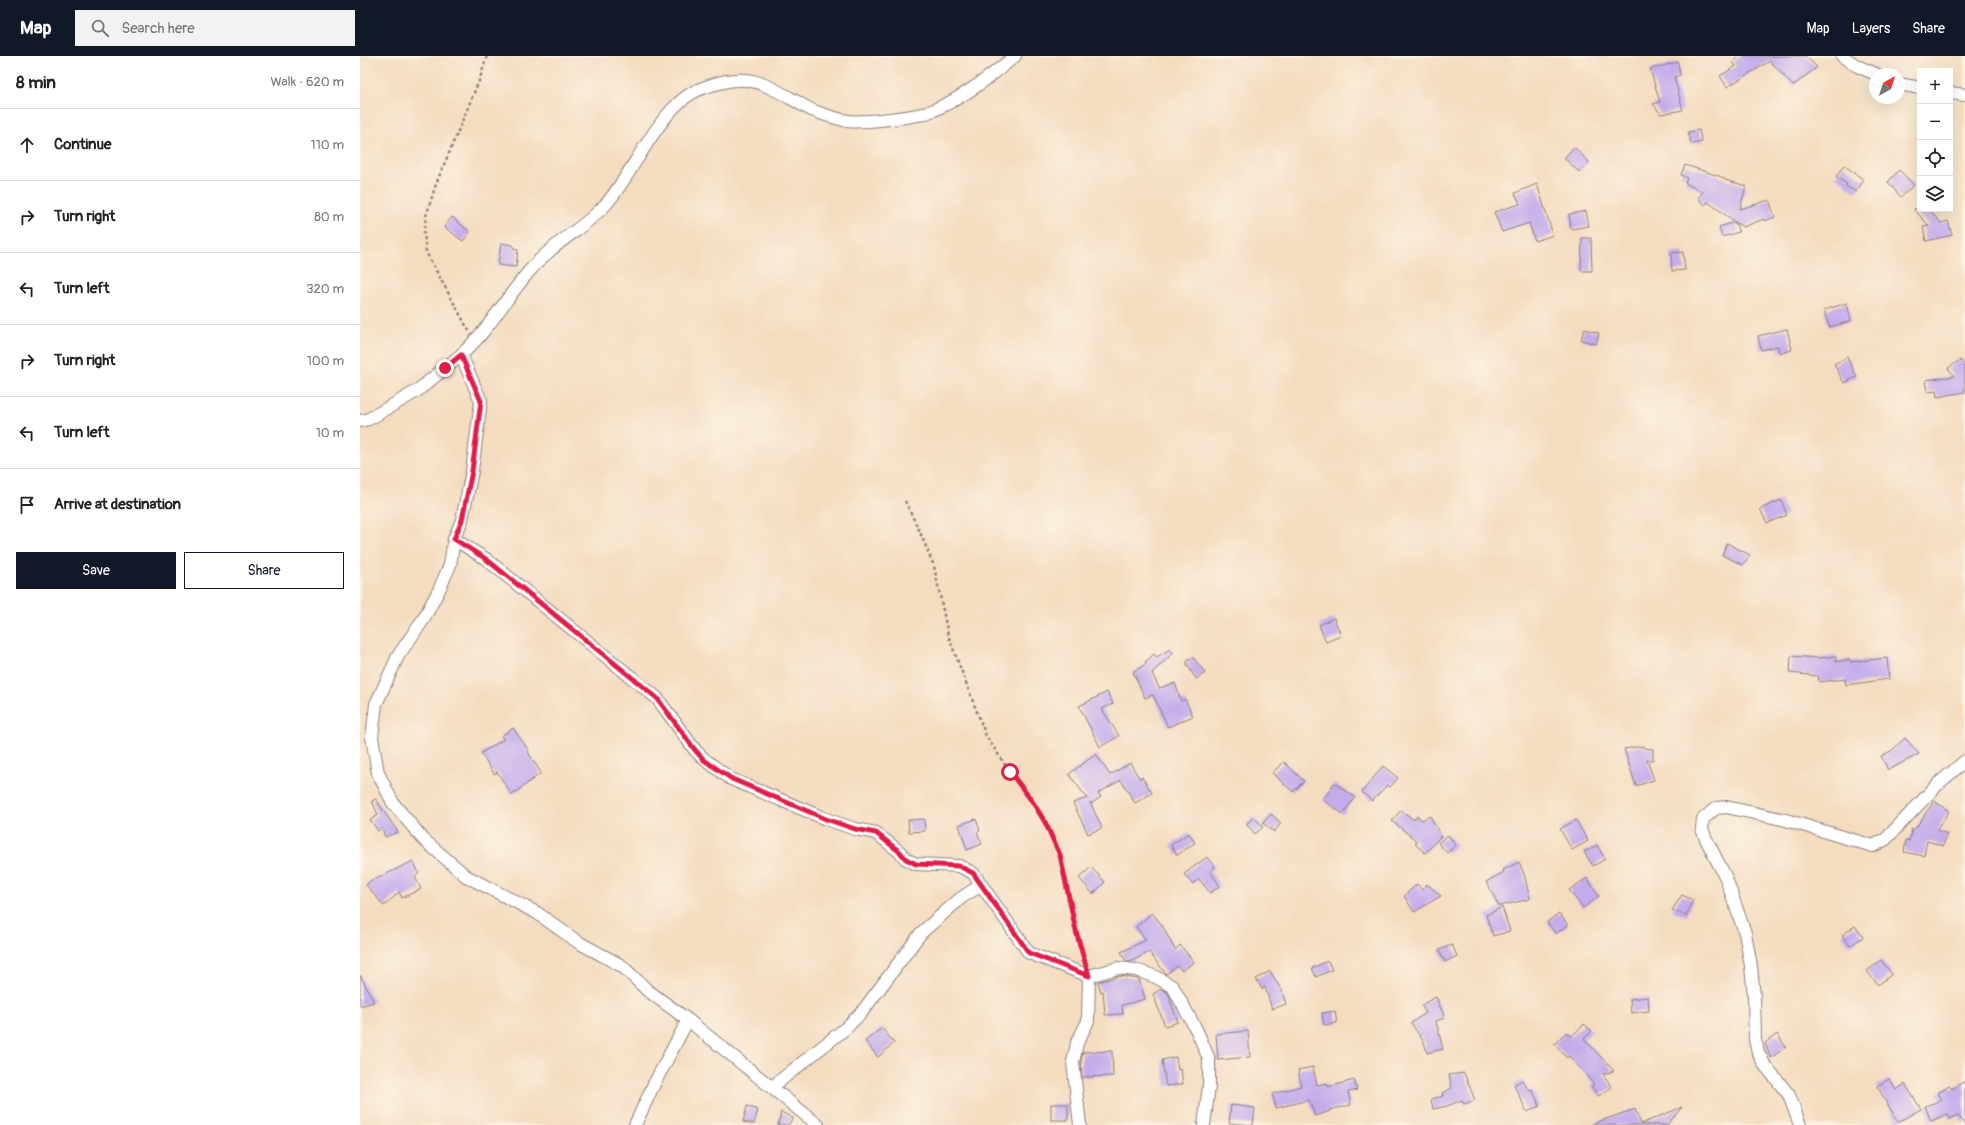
<!DOCTYPE html>
<meta charset="utf-8">
<style>
:root{--surface:#fff;--page:#f2f2f2;--text:#222;--muted:#767676;--line:#e0e0e0;--accent:#111827}
body{margin:0;font-family:Pangolin,sans-serif;background:var(--page);color:var(--text)}
.controls{position:absolute;right:12px;top:12px;display:grid;overflow:hidden;border-radius:0px;box-shadow:0 4px 16px #0002}
.controls button{width:36px;height:36px;display:grid;place-items:center;padding:0;border:0;border-bottom:1px solid var(--line);background:var(--surface);color:var(--text);font:20px sans-serif}
.compass{position:absolute;left:1509px;top:12px;width:36px;height:36px;border-radius:50%;background:var(--surface);box-shadow:0 4px 16px #0002;rotate:39deg}
.stop{position:absolute;width:12px;height:12px;margin:-9px;border:3px solid #e11d48;border-radius:50%;background:#fff}
.stop.end{background:#e11d48;border-color:#fff;box-shadow:0 1px 4px #0008}
.list{margin:0;padding:0;list-style:none}
h2{display:flex;justify-content:space-between;align-items:center;height:52px;margin:0;padding:0 16px;font-size:17px}
h2 small{font-size:13px;font-weight:400;color:var(--muted)}
.list li{display:grid;grid-template-columns:26px 1fr auto;gap:12px;align-items:center;box-sizing:border-box;height:72px;padding:0 16px;border-top:1px solid var(--line)}
.list b{display:block;font-size:15px;white-space:nowrap}
.list em{font-size:13px;font-style:normal;color:var(--muted)}
.actions{display:flex;gap:8px;padding:12px 16px}
.actions a{flex:1;padding:9px 0;border:1px solid var(--accent);border-radius:0px;text-align:center;font-size:14px;color:var(--accent)}
.actions .main{background:var(--accent);color:#fff}
.icon{flex:none;width:22px;height:22px;fill:none;stroke:currentColor;stroke-width:2;stroke-linecap:round;stroke-linejoin:round}
.map{position:relative;flex:none;width:1605px;height:1069px;overflow:hidden}
header{display:flex;align-items:center;gap:24px;box-sizing:border-box;height:56px;padding:0 20px;background:var(--accent);color:#fff}
header strong{font-size:19px}
nav{display:flex;gap:22px;margin-inline-start:auto;font-size:14px}
.search{width:280px;height:36px;background:var(--page);display:flex;align-items:center;gap:10px;box-sizing:border-box;padding:0 14px;border-radius:0px;color:var(--muted);font-size:15px}
main{display:flex}
aside{flex:1;background:var(--surface)}
.map>svg:first-child{display:block}
.building{fill:#c4acec}
.lines{fill:none;stroke-linecap:round;stroke-linejoin:round}
.street-casing{stroke:#8b7f7d;stroke-width:14}
.path{stroke:#8b7f7d;stroke-width:2.5;stroke-dasharray:3 3;stroke-linecap:butt}
.street{stroke:#fff;stroke-width:12}
.route{stroke:#e11d48;stroke-width:5}
</style>
<header>
<strong>Map</strong>
<div class="search"><svg class="icon" aria-label="search" viewBox="0 0 24 24"><circle cx="10" cy="10" r="6"/><path d="M15 15l6 6"/></svg>Search here</div>
<nav><a>Map</a><a>Layers</a><a>Share</a></nav>
</header>
<main>
<aside>
<h2>8 min<small>Walk · 620 m</small></h2>
<ul class="list">
<li><svg class="icon" aria-label="ahead" viewBox="0 0 24 24"><path d="M12 20V5M6 11l6-6 6 6"/></svg><div><b>Continue</b></div><em>110 m</em></li>
<li><svg class="icon" aria-label="right" viewBox="0 0 24 24"><path d="M7 20v-9h11M14 6l5 5-5 5"/></svg><div><b>Turn right</b></div><em>80 m</em></li>
<li><svg class="icon" aria-label="left" viewBox="0 0 24 24"><path d="M17 20v-9H6M10 6l-5 5 5 5"/></svg><div><b>Turn left</b></div><em>320 m</em></li>
<li><svg class="icon" aria-label="right" viewBox="0 0 24 24"><path d="M7 20v-9h11M14 6l5 5-5 5"/></svg><div><b>Turn right</b></div><em>100 m</em></li>
<li><svg class="icon" aria-label="left" viewBox="0 0 24 24"><path d="M17 20v-9H6M10 6l-5 5 5 5"/></svg><div><b>Turn left</b></div><em>10 m</em></li>
<li><svg class="icon" aria-label="arrive" viewBox="0 0 24 24"><path d="M6 21V4h12l-3 4 3 4H6"/></svg><div><b>Arrive at destination</b></div></li>
</ul>
<div class="actions"><a class="main">Save</a><a>Share</a></div>
</aside>
<div class="map">
<svg width="1605" height="1069" viewBox="0 0 1605 1069">
<rect width="100%" height="100%" fill="#fcf5e5"/>
<filter id="ink" filterUnits="userSpaceOnUse"><feTurbulence type="fractalNoise" baseFrequency=".025" numOctaves="2"/><feDisplacementMap in="SourceGraphic" scale="8" xChannelSelector="R" yChannelSelector="G"/><feConvolveMatrix kernelMatrix="1 2 1 2 8 2 1 2 1" color-interpolation-filters="sRGB"/></filter>
<filter id="wash" filterUnits="userSpaceOnUse"><feTurbulence type="fractalNoise" baseFrequency=".012" numOctaves="4" result="noise"/><feDisplacementMap in="SourceGraphic" scale="16" xChannelSelector="R" yChannelSelector="G"/><feGaussianBlur stdDeviation="0.9" result="paint"/><feColorMatrix in="noise" values="0 0 0 0 0 0 0 0 0 0 0 0 0 0 0 0 0 1.4 0 .05"/><feComposite in="paint" operator="in"/></filter>
<g filter="url(#wash)">
<rect width="100%" height="100%" fill="#f4dcbf"/>
<g id="blocks">
<g class="building">
<path d="M 1380,0 L 1445,0 L 1457,11 L 1433,30 L 1410,5 L 1367,31 L 1360,20 L 1376,10 L 1373,6 Z"/>
<path d="M 1318,6 L 1320,19 L 1314,21 L 1323,54 L 1301,58 L 1293,48 L 1300,46 L 1290,13 Z"/>
<path d="M 1339,74 L 1342,86 L 1331,88 L 1328,76 Z"/>
<path d="M 1214,91 L 1229,106 L 1219,116 L 1204,102 Z"/>
<path d="M 1325,109 L 1359,120 L 1365,123 L 1365,124 L 1386,130 L 1380,153 L 1409,144 L 1415,161 L 1405,165 L 1404,163 L 1383,171 L 1375,166 L 1379,176 L 1362,181 L 1359,171 L 1375,166 L 1348,146 L 1345,149 L 1338,142 L 1343,136 L 1325,127 L 1327,122 L 1321,119 Z"/>
<path d="M 1484,109 L 1504,124 L 1496,136 L 1486,130 L 1487,128 L 1476,121 Z"/>
<path d="M 1539,114 L 1554,129 L 1541,141 L 1528,126 Z"/>
<path d="M 1177,128 L 1193,179 L 1175,185 L 1169,167 L 1142,176 L 1134,156 L 1160,148 L 1155,137 Z"/>
<path d="M 1554,153 L 1569,153 L 1581,167 L 1588,165 L 1592,179 L 1566,185 L 1563,171 L 1569,170 Z"/>
<path d="M 1226,155 L 1229,170 L 1211,173 L 1209,158 Z"/>
<path d="M 92,161 L 110,176 L 103,185 L 84,171 Z"/>
<path d="M 1222,182 L 1231,182 L 1232,215 L 1221,215 Z"/>
<path d="M 141,187 L 153,189 L 153,192 L 158,193 L 156,211 L 138,209 Z"/>
<path d="M 1323,196 L 1325,214 L 1312,215 L 1311,197 Z"/>
<path d="M 1487,247 L 1491,265 L 1469,271 L 1464,254 Z"/>
<path d="M 1224,273 L 1239,277 L 1236,288 L 1221,284 Z"/>
<path d="M 1427,273 L 1432,294 L 1419,297 L 1418,290 L 1401,294 L 1398,280 Z"/>
<path d="M 1487,301 L 1497,321 L 1484,327 L 1474,308 Z"/>
<path d="M 1600,304 L 1605,309 L 1605,336 L 1577,341 L 1576,335 L 1568,336 L 1566,324 L 1594,320 L 1588,312 Z"/>
<path d="M 1421,444 L 1427,459 L 1407,467 L 1400,453 Z"/>
<path d="M 1367,487 L 1390,499 L 1383,509 L 1362,499 Z"/>
<path d="M 974,562 L 981,580 L 966,586 L 959,569 Z"/>
<path d="M 810,593 L 813,597 L 792,617 L 799,632 L 815,627 L 821,645 L 825,643 L 833,660 L 808,671 L 793,639 L 785,642 L 773,616 L 786,608 L 785,606 L 794,598 L 797,601 Z"/>
<path d="M 1431,600 L 1459,602 L 1476,600 L 1476,606 L 1490,603 L 1490,606 L 1527,602 L 1529,623 L 1486,629 L 1485,623 L 1459,626 L 1458,620 L 1430,617 Z"/>
<path d="M 833,601 L 845,617 L 836,623 L 827,609 L 827,605 Z"/>
<path d="M 747,636 L 753,648 L 742,653 L 759,680 L 740,691 L 719,650 Z"/>
<path d="M 153,672 L 169,695 L 168,696 L 181,717 L 152,739 L 137,716 L 134,718 L 121,697 L 144,683 L 141,680 Z"/>
<path d="M 1545,682 L 1559,698 L 1528,714 L 1521,700 L 1531,695 Z"/>
<path d="M 1283,690 L 1284,692 L 1293,693 L 1293,704 L 1287,704 L 1294,724 L 1276,730 L 1264,693 Z"/>
<path d="M 736,698 L 750,719 L 770,707 L 780,723 L 782,721 L 792,737 L 775,747 L 761,724 L 738,737 L 741,741 L 731,748 L 730,746 L 742,772 L 728,778 L 713,747 L 727,742 L 709,718 Z"/>
<path d="M 924,706 L 944,725 L 933,736 L 912,717 Z"/>
<path d="M 1023,710 L 1038,722 L 1030,731 L 1027,729 L 1012,745 L 1002,736 Z"/>
<path d="M 974,727 L 995,741 L 983,758 L 963,744 Z"/>
<path d="M 16,743 L 29,763 L 38,776 L 25,781 L 22,772 L 18,775 L 10,764 L 18,759 L 12,745 Z"/>
<path d="M 1574,745 L 1589,755 L 1577,774 L 1587,778 L 1583,790 L 1567,785 L 1564,800 L 1544,796 L 1546,784 L 1549,785 L 1552,773 L 1555,773 Z"/>
<path d="M 1041,754 L 1054,764 L 1057,760 L 1062,764 L 1070,760 L 1081,780 L 1065,797 L 1055,788 L 1058,786 L 1032,765 Z"/>
<path d="M 911,758 L 921,767 L 914,776 L 903,767 Z"/>
<path d="M 894,761 L 903,771 L 895,778 L 886,768 Z"/>
<path d="M 564,763 L 565,775 L 549,776 L 548,764 Z"/>
<path d="M 616,763 L 620,775 L 617,776 L 622,788 L 607,794 L 599,769 Z"/>
<path d="M 1216,764 L 1228,785 L 1212,794 L 1200,773 Z"/>
<path d="M 829,777 L 835,787 L 817,799 L 811,789 Z"/>
<path d="M 1088,779 L 1096,789 L 1087,797 L 1078,787 Z"/>
<path d="M 1237,789 L 1245,803 L 1233,810 L 1224,796 Z"/>
<path d="M 847,801 L 855,811 L 850,815 L 860,830 L 850,837 L 839,823 L 832,828 L 824,818 Z"/>
<path d="M 53,805 L 59,817 L 55,821 L 61,833 L 42,842 L 39,836 L 24,850 L 6,829 L 14,822 L 16,823 Z"/>
<path d="M 1159,806 L 1164,818 L 1170,843 L 1139,850 L 1126,826 L 1144,816 L 1143,814 Z"/>
<path d="M 731,811 L 745,826 L 733,838 L 719,822 Z"/>
<path d="M 1227,822 L 1239,840 L 1223,852 L 1209,834 Z"/>
<path d="M 1057,828 L 1062,834 L 1067,828 L 1081,840 L 1054,856 L 1044,840 Z"/>
<path d="M 1322,839 L 1333,844 L 1326,860 L 1312,854 Z"/>
<path d="M 1142,851 L 1150,875 L 1133,880 L 1126,859 Z"/>
<path d="M 792,857 L 802,869 L 815,894 L 820,889 L 834,906 L 822,915 L 818,910 L 806,918 L 789,896 L 770,906 L 766,905 L 761,896 L 786,884 L 776,871 Z"/>
<path d="M 1199,857 L 1208,869 L 1196,878 L 1187,866 Z"/>
<path d="M 1495,870 L 1503,881 L 1490,890 L 1482,879 Z"/>
<path d="M 1092,889 L 1097,900 L 1085,906 L 1079,894 Z"/>
<path d="M 1521,904 L 1532,918 L 1518,929 L 1507,915 Z"/>
<path d="M 968,905 L 972,914 L 956,921 L 952,912 Z"/>
<path d="M 910,915 L 922,935 L 926,948 L 912,953 L 905,931 L 902,933 L 896,923 Z"/>
<path d="M 0,919 L 14,946 L 0,950 Z"/>
<path d="M 760,920 L 779,923 L 785,943 L 762,949 L 763,958 L 745,959 L 743,935 L 741,936 L 738,926 Z"/>
<path d="M 801,933 L 807,936 L 811,943 L 810,944 L 818,966 L 805,970 L 793,938 Z"/>
<path d="M 1076,941 L 1085,962 L 1076,965 L 1083,993 L 1067,997 L 1064,986 L 1051,967 L 1066,957 L 1061,949 Z"/>
<path d="M 1288,941 L 1289,955 L 1271,957 L 1270,943 Z"/>
<path d="M 975,955 L 977,967 L 964,969 L 962,957 Z"/>
<path d="M 1224,968 L 1232,975 L 1224,983 L 1254,1015 L 1243,1018 L 1252,1031 L 1239,1040 L 1231,1030 L 1234,1028 L 1209,1000 L 1207,1002 L 1194,988 L 1206,976 L 1211,981 Z"/>
<path d="M 522,972 L 534,987 L 518,1001 L 505,985 Z"/>
<path d="M 888,975 L 890,1001 L 858,1004 L 856,978 Z"/>
<path d="M 1417,978 L 1426,991 L 1411,1002 L 1405,987 Z"/>
<path d="M 752,995 L 753,1020 L 722,1021 L 721,1005 L 723,996 Z"/>
<path d="M 816,1001 L 818,1014 L 821,1013 L 823,1028 L 806,1030 L 802,1004 Z"/>
<path d="M 953,1011 L 957,1029 L 967,1027 L 968,1031 L 994,1024 L 997,1034 L 988,1036 L 991,1049 L 969,1054 L 970,1055 L 955,1060 L 949,1044 L 916,1052 L 912,1038 L 941,1030 L 938,1014 Z"/>
<path d="M 1104,1017 L 1115,1044 L 1104,1048 L 1102,1044 L 1087,1050 L 1073,1053 L 1071,1043 L 1083,1040 L 1082,1037 L 1092,1032 L 1089,1019 Z"/>
<path d="M 1529,1023 L 1536,1034 L 1545,1028 L 1561,1053 L 1538,1066 L 1517,1030 Z"/>
<path d="M 1162,1024 L 1169,1035 L 1172,1034 L 1180,1050 L 1167,1056 L 1154,1029 Z"/>
<path d="M 1605,1025 L 1605,1069 L 1598,1059 L 1590,1063 L 1588,1058 L 1571,1065 L 1565,1050 L 1582,1044 L 1578,1037 L 1589,1029 L 1592,1033 Z"/>
<rect x="691" y="1048" width="17" height="16"/>
<path d="M 871,1049 L 895,1052 L 893,1069 L 869,1067 Z"/>
<path d="M 387,1050 L 398,1054 L 394,1068 L 383,1066 Z"/>
<path d="M 1322,1051 L 1307,1069 L 1235,1069 L 1234,1067 L 1275,1053 L 1281,1068 Z"/>
<path d="M 421,1056 L 433,1062 L 428,1069 L 418,1069 Z"/>
</g>
</g>
</g>
<g filter="url(#ink)">
<use href="#blocks" fill-opacity="0" stroke="#8b7f7d" stroke-width="1"/>
<g class="lines">
<defs>
<g id="street">
<path d="M 1482,0 L 1497,10 L 1516,18"/>
<path d="M 1539,28 L 1560,32"/>
<path d="M 1590,37 L 1605,39"/>
<path d="M 101,299 C 129,274 147,240 172,212 C 194,186 225,172 247,147 C 274,116 301,48 340,33 C 381,18 393,21 430,42 C 438,46 446,52 454,55 C 465,59 477,63 488,65 C 501,67 553,61 566,57 C 598,46 629,22 655,0"/>
<path d="M 0,365 L 9,363 L 57,335 L 101,299 L 121,345 L 112,415 L 102,464 L 94,483 L 90,509 L 79,534 L 63,564 L 38,600 L 16,648 L 12,681 L 18,717 L 33,747 L 63,783 L 106,820 L 177,857 L 218,886 L 262,910 L 287,934 L 328,964 L 458,1069"/>
<path d="M 94,483 L 126,503 L 297,642 L 335,694 L 344,703 L 371,723 L 466,763 L 495,773 L 516,777 L 540,796 L 546,803 L 556,808 L 599,810 L 613,817 L 669,897 L 729,920 L 758,912 L 776,914 L 796,921 L 813,931 L 837,975 L 849,1003 L 849,1030 L 844,1069"/>
<path d="M 412,1031 L 486,972 L 502,956 L 561,877 L 601,842 L 621,829"/>
<path d="M 275,1069 L 294,1028 L 328,964"/>
<path d="M 720,1069 L 713,1006 L 717,987 L 728,965 L 729,920"/>
<path d="M 1440,1069 L 1429,1039 L 1404,1008 L 1398,996 L 1395,984 L 1394,941 L 1391,910 L 1385,877 L 1366,822 L 1346,783 L 1342,773 L 1343,763 L 1356,752 L 1366,751 L 1426,764 L 1513,790 L 1526,783 L 1579,727 L 1605,705"/>
</g>
</defs>
<use href="#street" class="street-casing"/>
<g class="path">
<path d="M 109,275 L 66,196 L 64,177 L 66,160 L 76,128 L 119,25 L 127,0"/>
<path d="M 545,445 L 559,474 L 574,510 L 588,579 L 626,680 L 650,716 L 672,745 L 685,766 L 700,799 L 716,875 L 725,906"/>
</g>
<use href="#street" class="street"/>
</g>
</g>
<g class="lines" filter="url(#ink)">
<path class="route" d="M 85,312 L 101,299 L 121,345 L 112,415 L 102,464 L 94,483 L 126,503 L 297,642 L 335,694 L 344,704 L 372,723 L 466,763 L 495,773 L 516,777 L 540,796 L 546,803 L 556,808 L 599,810 L 613,817 L 669,897 L 729,920 L 716,875 L 700,799 L 685,766 L 672,745 L 650,716"/>
</g>
</svg>
<div class="controls">
<button>+</button>
<button>−</button>
<button><svg class="icon" aria-label="locate" viewBox="0 0 24 24"><circle cx="12" cy="12" r="6"/><path d="M12 2v4M12 18v4M2 12h4M18 12h4"/></svg></button>
<button><svg class="icon" aria-label="layers" viewBox="0 0 24 24"><path d="M12 4l9 5-9 5-9-5zM3 14l9 5 9-5"/></svg></button>
</div>
<svg class="compass" viewBox="-18 -18 36 36"><path d="M0-13l5 13h-10z" fill="#e53935"/><path d="M0 13l5-13h-10z" fill="#767676"/></svg>
<div class="stop" style="left:650px;top:716px"></div>
<div class="stop end" style="left:85px;top:312px"></div>
</div>
</main>
